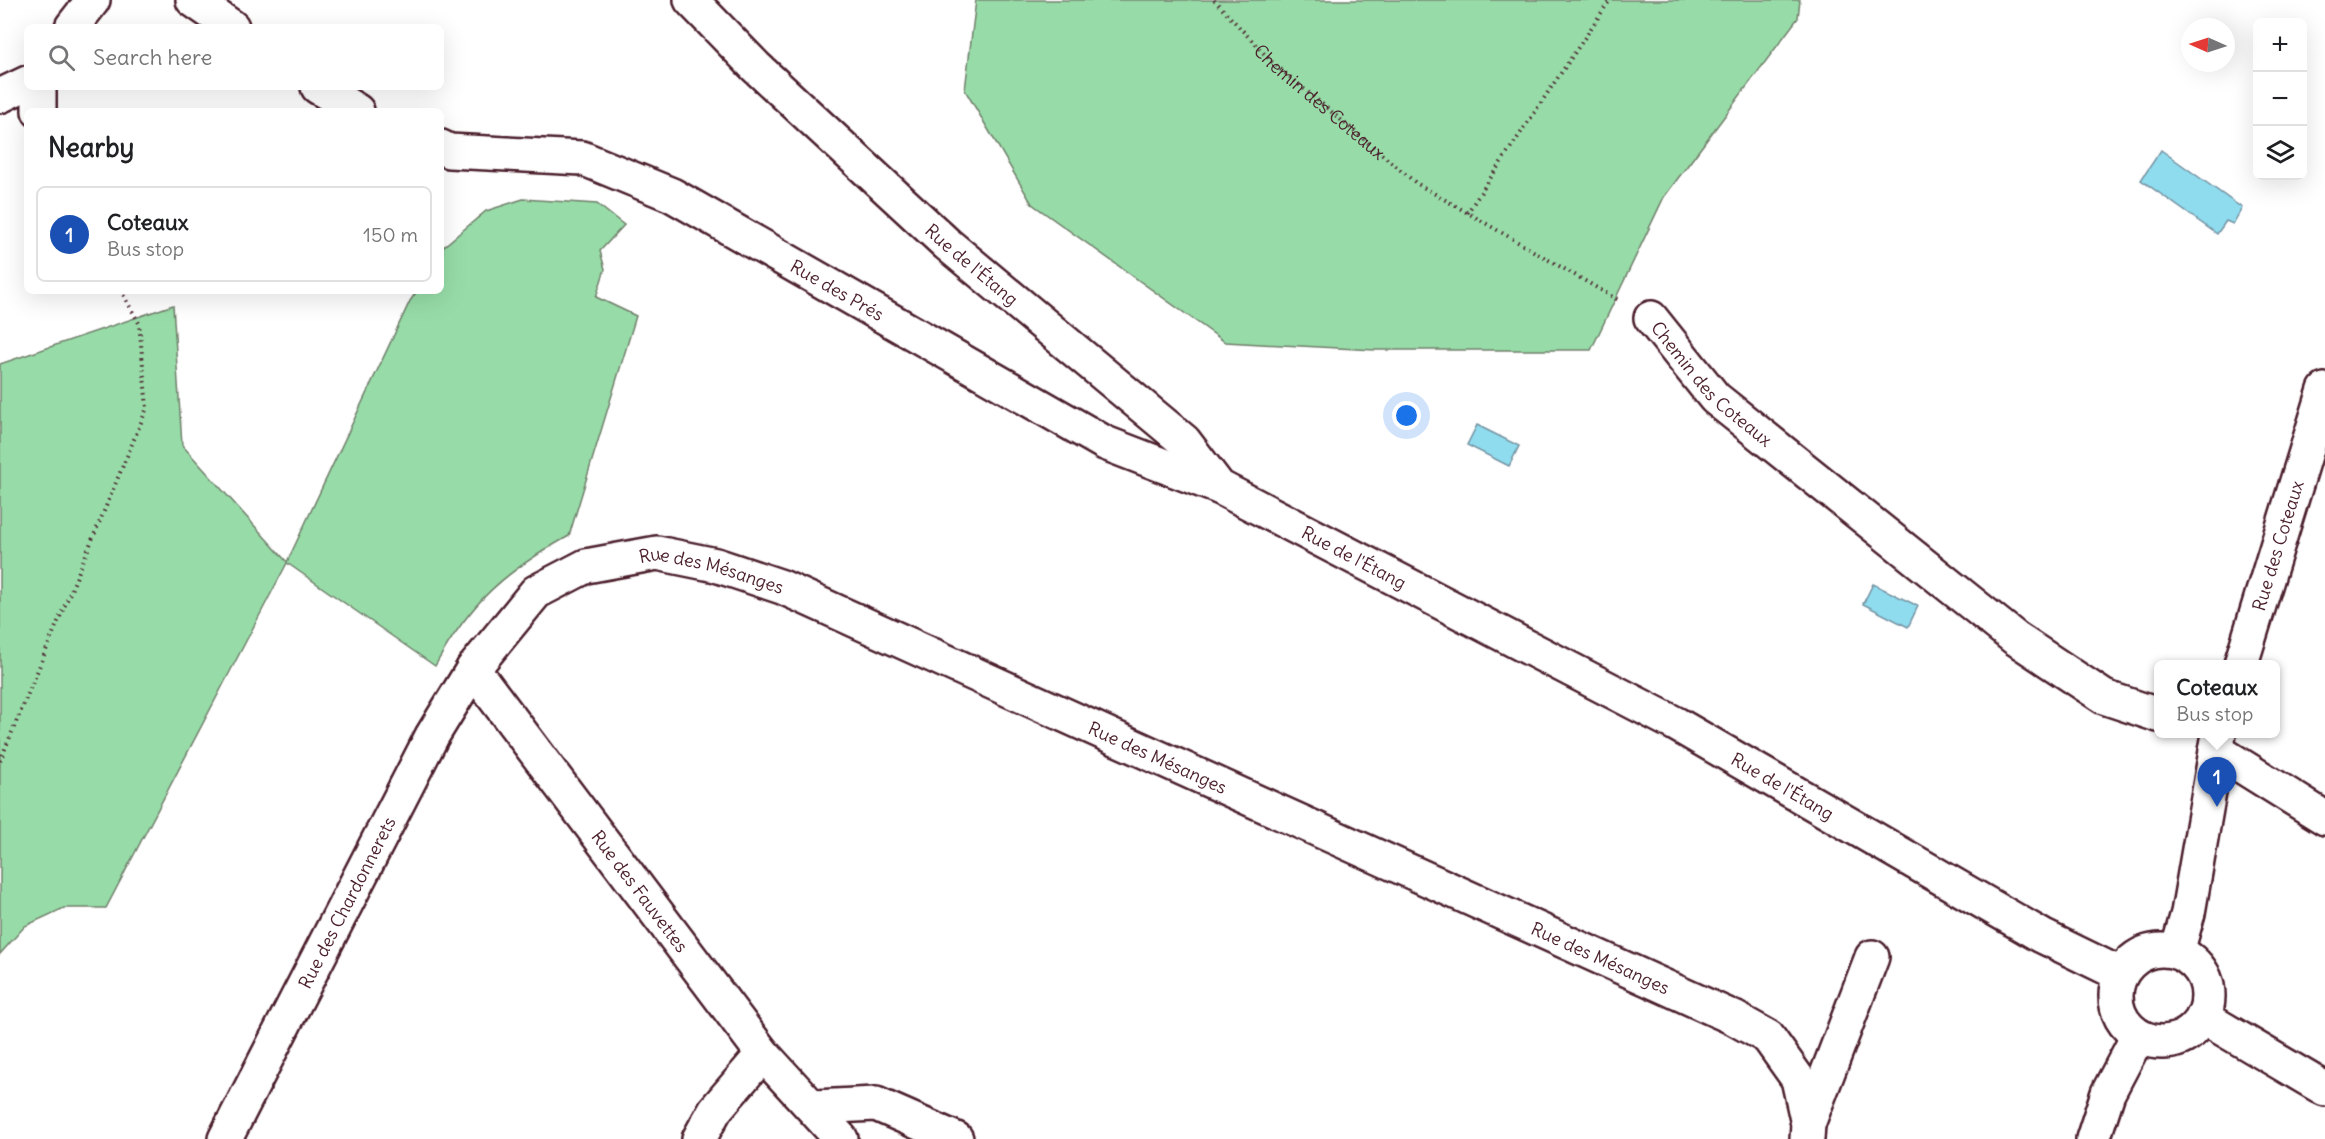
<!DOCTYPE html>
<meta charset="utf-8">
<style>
:root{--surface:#fff;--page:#f2f2f2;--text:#202124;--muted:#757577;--line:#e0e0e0;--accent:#d1495b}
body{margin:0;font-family:Delius,sans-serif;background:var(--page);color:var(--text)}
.controls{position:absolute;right:18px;top:18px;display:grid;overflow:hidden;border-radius:9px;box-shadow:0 6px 24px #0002}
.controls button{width:54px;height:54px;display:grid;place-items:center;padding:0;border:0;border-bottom:2px solid var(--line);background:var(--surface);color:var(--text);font:30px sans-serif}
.compass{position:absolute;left:2181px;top:18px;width:54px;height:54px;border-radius:50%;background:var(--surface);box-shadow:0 6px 24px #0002;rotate:273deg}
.you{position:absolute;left:1407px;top:416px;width:21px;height:21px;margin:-15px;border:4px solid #fff;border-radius:50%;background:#1a73e8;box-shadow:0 0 0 9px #1a73e833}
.badge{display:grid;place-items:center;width:39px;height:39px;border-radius:50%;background:var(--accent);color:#fff;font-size:20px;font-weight:700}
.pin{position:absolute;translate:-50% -50px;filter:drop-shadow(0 2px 3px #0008)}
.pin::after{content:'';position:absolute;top:32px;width:21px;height:18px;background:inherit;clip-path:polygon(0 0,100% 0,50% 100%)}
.popup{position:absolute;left:2154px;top:660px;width:126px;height:78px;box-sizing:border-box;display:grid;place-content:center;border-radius:9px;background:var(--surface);filter:drop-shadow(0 2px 4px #0005);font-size:20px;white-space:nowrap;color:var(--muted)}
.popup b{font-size:22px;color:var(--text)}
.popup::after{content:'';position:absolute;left:50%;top:100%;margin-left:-12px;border:12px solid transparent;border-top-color:var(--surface)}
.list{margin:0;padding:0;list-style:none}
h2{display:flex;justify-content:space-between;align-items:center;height:78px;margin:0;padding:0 24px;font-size:26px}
h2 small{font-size:20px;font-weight:400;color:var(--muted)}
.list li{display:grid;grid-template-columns:39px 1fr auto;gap:18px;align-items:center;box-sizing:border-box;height:96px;margin:0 12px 12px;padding:0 12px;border:2px solid var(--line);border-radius:9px}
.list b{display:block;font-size:22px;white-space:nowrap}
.list p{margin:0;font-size:20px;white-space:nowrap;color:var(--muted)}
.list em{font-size:20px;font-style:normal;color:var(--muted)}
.icon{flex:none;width:33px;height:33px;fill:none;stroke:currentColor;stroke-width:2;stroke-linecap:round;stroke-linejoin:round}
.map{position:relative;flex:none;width:2325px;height:1139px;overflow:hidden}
.search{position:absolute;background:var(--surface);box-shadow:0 6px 24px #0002;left:24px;top:24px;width:420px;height:66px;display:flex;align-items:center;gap:15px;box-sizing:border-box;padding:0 21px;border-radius:9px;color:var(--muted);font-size:22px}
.panel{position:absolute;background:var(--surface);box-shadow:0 6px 24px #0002;left:24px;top:108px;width:420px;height:186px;border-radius:9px}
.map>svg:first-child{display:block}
.green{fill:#97dca8;stroke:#707e6a;stroke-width:1.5}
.water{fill:#8fdcee;stroke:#7390a0;stroke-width:1.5}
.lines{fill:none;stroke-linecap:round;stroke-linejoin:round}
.minor-casing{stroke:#4a1f2b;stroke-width:38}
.path{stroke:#4a1f2b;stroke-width:4;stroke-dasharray:1.5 4.5;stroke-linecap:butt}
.minor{stroke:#fff;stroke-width:33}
.labels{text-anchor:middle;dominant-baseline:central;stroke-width:4.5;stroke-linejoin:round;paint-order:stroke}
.street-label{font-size:18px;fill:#4a1f2b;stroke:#fff}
</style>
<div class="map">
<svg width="2325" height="1139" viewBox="0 0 2325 1139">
<rect width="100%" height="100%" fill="#fff"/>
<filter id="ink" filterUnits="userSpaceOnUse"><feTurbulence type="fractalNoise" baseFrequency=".0167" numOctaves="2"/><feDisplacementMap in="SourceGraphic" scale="12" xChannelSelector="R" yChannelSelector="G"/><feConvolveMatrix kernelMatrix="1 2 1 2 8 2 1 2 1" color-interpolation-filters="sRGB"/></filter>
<g filter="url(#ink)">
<g class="green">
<path d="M 976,0 L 1800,0 L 1798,18 L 1664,197 L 1591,350 L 1375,350 L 1225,342 L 1032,204 L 965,90 Z"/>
<path d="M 523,199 L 597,204 L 624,225 L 600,251 L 605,269 L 596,297 L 636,316 L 569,536 C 504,572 471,601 435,666 L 287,563 L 106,908 L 64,908 L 25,926 L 0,954 L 0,364 L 173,305 L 182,445 L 287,562 L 410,301 L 417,291 L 441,291 L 443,247 L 486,211 Z"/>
</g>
<g class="water">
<path d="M 2161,150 L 2242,208 L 2233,224 L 2226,221 L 2217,234 L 2141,180 Z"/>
<path d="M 1477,425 L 1519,446 L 1509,466 L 1467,445 Z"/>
<path d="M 1873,584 L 1918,606 L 1908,627 L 1863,604 Z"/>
</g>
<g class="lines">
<defs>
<g id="minor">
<path d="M 193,0 L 232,27"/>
<path id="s2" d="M 691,0 L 756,67 L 947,244 L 1184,441 L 1219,487 L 1676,724 L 2042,936 L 2120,974"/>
<path d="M 72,27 L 93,0"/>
<path d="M 318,87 L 357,111"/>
<path d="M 0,96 L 27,83"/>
<path d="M 39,111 L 39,87"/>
<path id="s3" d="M 441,147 L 449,151 L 582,158 L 672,195 L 1105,443 L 1219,487"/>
<path id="s4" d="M 1651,318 L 1715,398 L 2015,638 L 2104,697 L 2158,715"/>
<path id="s5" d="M 2241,664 L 2325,390"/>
<path id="s6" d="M 473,669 L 763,1054 L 841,1139"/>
<path d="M 2216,750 L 2325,818"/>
<circle cx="2162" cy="996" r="46"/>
<path d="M 2177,952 L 2188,913 L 2219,734"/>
<path d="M 2203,1017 L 2325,1089"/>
<path d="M 814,1107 L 876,1104 L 956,1139"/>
<path d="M 1808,1124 L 1872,957"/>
<path id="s7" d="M 225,1139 L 432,736 L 473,669 L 536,592 L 586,566 L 657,553 L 716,565 L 782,587 L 1734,1018 L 1768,1037 L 1798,1079 L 1808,1124 L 1807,1139"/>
<path d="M 699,1139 L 715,1110 L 763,1054"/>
<path d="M 2093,1139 L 2108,1093 L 2138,1036"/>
</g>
</defs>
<use href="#minor" class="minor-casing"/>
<g class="path">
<path id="s1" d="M 1214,0 L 1272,62 L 1416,183 L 1618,300"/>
<path d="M 1467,213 L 1610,0"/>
<path d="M 0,761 L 147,408 L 139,323 L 121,291"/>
</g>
<use href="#minor" class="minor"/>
</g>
</g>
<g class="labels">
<g class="street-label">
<text stroke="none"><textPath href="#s1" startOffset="147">Chemin des Coteaux</textPath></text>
<text stroke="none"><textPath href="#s2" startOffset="386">Rue de l'Étang</textPath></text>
<text stroke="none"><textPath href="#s3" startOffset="430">Rue des Prés</textPath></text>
<text stroke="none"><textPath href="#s4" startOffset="90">Chemin des Coteaux</textPath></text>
<text stroke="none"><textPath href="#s5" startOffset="124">Rue des Coteaux</textPath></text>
<text stroke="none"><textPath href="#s2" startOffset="872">Rue de l'Étang</textPath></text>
<text stroke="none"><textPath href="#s7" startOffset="816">Rue des Mésanges</textPath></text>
<text stroke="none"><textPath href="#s7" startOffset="1302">Rue des Mésanges</textPath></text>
<text stroke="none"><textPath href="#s2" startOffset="1358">Rue de l'Étang</textPath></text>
<text stroke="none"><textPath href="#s6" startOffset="278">Rue des Fauvettes</textPath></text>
<text stroke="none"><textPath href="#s7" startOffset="266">Rue des Chardonnerets</textPath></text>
<text stroke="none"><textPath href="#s7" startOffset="1788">Rue des Mésanges</textPath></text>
</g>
</g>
</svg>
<div class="controls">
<button>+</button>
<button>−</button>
<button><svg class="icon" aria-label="layers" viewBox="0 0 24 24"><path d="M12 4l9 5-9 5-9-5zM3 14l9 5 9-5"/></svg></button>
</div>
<svg class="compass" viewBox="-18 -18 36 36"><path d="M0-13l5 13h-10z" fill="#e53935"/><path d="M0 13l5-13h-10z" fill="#757577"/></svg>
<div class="you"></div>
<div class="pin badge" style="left:2217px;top:807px;background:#1a4fb4">1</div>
<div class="popup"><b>Coteaux</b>Bus stop</div>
<div class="search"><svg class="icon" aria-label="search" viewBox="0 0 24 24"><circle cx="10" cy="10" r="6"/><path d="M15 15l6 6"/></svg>Search here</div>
<section class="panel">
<h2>Nearby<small></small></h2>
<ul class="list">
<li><span class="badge" style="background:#1a4fb4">1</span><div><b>Coteaux</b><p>Bus stop</p></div><em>150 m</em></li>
</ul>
</section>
</div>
